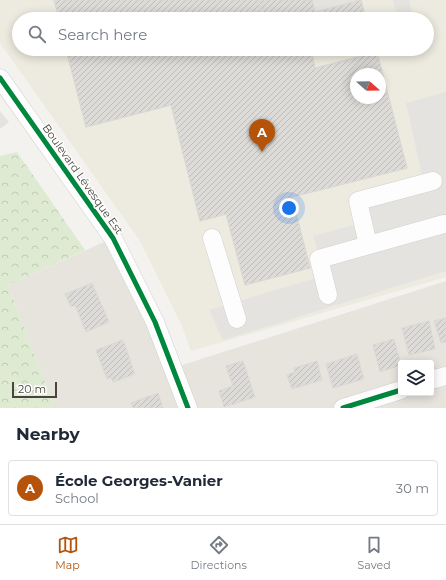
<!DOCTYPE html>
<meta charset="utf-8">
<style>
:root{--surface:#fff;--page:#f6f6f7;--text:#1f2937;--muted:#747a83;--line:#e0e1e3;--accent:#b45309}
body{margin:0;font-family:Montserrat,sans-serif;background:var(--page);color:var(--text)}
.controls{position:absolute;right:12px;bottom:12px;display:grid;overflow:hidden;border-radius:4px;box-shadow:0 2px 10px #0003}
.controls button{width:36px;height:36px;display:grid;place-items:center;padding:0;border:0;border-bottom:1px solid var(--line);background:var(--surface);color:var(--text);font:20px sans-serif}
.compass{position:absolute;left:350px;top:68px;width:36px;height:36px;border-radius:50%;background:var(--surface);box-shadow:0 2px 10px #0003;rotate:110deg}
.scale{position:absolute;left:12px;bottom:10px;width:45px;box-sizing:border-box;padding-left:4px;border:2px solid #49453b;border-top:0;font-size:11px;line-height:14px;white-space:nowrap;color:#49453b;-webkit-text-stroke:3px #fff;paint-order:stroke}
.you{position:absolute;left:289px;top:208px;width:14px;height:14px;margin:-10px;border:3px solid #fff;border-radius:50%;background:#1a73e8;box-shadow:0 0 0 6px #1a73e833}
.badge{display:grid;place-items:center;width:26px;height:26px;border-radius:50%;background:var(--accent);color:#fff;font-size:13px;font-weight:700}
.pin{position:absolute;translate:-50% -33px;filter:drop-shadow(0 1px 2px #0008)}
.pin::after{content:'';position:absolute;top:21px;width:14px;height:12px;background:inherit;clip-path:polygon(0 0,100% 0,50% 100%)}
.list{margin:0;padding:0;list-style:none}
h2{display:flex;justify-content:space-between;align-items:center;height:52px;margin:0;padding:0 16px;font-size:17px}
h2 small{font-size:13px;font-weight:400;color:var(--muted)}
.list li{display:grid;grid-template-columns:26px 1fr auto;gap:12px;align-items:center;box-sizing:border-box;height:56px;margin:0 8px 8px;padding:0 8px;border:1px solid var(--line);border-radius:4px}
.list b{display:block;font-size:15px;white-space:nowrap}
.list p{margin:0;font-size:13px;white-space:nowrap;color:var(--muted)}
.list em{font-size:13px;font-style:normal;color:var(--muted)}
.icon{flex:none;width:22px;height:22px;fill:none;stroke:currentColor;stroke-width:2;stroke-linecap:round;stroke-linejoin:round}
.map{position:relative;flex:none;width:446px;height:408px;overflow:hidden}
.search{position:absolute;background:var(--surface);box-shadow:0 2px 10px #0003;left:12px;right:12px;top:12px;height:44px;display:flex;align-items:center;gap:10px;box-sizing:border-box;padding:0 14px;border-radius:22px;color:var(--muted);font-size:15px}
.sheet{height:116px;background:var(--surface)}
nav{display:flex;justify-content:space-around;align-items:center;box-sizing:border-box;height:56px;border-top:1px solid var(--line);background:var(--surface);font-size:11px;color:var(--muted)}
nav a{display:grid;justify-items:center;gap:2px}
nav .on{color:var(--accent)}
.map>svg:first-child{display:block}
.residential{fill:#e6e4dd;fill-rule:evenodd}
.education{fill:#edeadf;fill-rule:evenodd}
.forest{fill:url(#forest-crowns)}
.parking{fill:#e5e3e0}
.building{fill:url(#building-hatch);stroke:#dbd9d5;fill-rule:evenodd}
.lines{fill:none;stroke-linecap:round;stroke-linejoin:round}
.minor-casing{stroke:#d1d0cc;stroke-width:19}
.minor{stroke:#fdfdfd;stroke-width:18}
.cycleway-casing{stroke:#fff;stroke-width:8}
.cycleway{stroke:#00873e;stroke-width:5}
.labels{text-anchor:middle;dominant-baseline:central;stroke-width:3;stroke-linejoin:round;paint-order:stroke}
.street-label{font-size:11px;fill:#49453b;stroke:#fff}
</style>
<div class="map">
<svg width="446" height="408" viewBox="0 0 446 408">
<defs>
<pattern id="forest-crowns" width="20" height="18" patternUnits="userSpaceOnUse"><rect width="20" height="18" fill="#deebd2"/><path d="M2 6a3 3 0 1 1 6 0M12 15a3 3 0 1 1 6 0" fill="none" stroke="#c0cbb5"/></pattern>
<pattern id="building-hatch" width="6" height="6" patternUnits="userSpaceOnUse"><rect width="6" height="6" fill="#dddbd7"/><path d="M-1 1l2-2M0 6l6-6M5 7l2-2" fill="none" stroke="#bfbdb9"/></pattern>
</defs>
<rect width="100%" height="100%" fill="#f3f2ef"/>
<path class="residential" d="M 113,238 L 173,368 L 446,281 L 446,408 L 55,408 L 8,285 ZM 401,363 L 431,363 L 431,393 L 401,393 Z"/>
<path class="education" d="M 0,0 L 446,0 L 446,277 L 191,351 L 182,326 L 140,241 L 0,43 ZM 19,19 L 427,19 L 427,49 L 19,49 ZM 356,74 L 380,74 L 380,98 L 356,98 Z"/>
<path class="forest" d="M 17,152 L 85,250 L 8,285 L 55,408 L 0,408 L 0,156 Z"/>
<g class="parking">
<path d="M 312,0 L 361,0 L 315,12 Z"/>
<path d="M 393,0 L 409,0 L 414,19 L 398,19 Z"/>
<path d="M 446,92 L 446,271 L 223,340 L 209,310 L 326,275 L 313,236 L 365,222 L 358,198 L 423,180 L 406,103 Z"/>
<path d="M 0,111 L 9,122 L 0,129 Z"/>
</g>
<g class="building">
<path d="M 54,0 L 186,0 L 190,19 L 59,19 Z"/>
<path d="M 54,0 L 312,0 L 315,12 L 361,0 L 366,19 L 59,19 Z"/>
<path d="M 258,0 L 312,0 L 315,12 L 361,0 L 366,19 L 263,19 Z"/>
<path d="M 66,49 L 197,49 L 208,97 L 278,79 L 270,49 L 311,49 L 315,68 L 377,52 L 407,168 L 292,197 L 310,268 L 245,285 L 226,214 L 200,221 L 171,105 L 86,127 ZM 356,74 L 380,74 L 380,98 L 356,98 Z"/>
<path d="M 66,49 L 311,49 L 315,68 L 377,52 L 407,168 L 292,197 L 310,268 L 245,285 L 226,214 L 200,221 L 171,105 L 86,127 ZM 356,74 L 380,74 L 380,98 L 356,98 Z"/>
<path d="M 92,283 L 109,322 L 86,332 L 75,305 L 71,307 L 65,294 Z"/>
<path d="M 446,318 L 446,342 L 441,343 L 434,321 Z"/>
<path d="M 429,321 L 435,349 L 409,355 L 402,328 Z"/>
<path d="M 394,339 L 401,365 L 380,372 L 373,345 Z"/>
<path d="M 123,340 L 135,374 L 113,382 L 111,377 L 107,379 L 96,350 Z"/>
<path d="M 357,354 L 364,379 L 333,388 L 326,364 Z"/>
<path d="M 243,361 L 255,397 L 224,407 L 219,391 L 233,386 L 226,366 Z"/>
<path d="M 317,361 L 322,380 L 292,389 L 287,375 L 295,372 L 294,368 Z"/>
<path d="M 158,393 L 163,408 L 133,408 L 131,403 Z"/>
</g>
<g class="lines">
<defs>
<g id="minor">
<path d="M 0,78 L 113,238 L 155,322 L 188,408"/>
<path d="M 212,238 L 237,319"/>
<path d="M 368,245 L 358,201 L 433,181"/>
<path d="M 328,295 L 319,259 L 444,224"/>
<path d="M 431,380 L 446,376"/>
<path d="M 343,408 L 401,390"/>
</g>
</defs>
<use href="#minor" class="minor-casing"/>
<use href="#minor" class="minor"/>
<defs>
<g id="cycleway">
<path d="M 0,78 L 113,238 L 155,322 L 188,408"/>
<path d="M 343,408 L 401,390"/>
</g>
</defs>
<use href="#cycleway" class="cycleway-casing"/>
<use href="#cycleway" class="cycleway"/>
</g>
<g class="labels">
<g class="street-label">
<text transform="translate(83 179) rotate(55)">Boulevard Lévesque Est</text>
</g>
</g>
</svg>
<div class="controls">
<button><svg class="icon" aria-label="layers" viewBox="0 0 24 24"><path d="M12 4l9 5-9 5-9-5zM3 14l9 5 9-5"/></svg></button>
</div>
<svg class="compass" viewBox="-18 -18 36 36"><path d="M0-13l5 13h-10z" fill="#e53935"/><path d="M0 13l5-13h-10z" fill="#747a83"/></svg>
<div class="scale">20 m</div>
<div class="you"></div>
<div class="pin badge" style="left:262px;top:152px">A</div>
<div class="search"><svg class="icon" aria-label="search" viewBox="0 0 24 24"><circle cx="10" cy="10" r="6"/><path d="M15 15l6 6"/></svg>Search here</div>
</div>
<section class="sheet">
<h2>Nearby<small></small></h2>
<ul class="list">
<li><span class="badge">A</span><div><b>École Georges-Vanier</b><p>School</p></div><em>30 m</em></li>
</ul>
</section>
<nav>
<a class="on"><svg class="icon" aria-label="map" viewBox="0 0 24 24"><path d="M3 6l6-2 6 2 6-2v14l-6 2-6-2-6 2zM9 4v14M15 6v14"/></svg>Map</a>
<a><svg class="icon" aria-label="directions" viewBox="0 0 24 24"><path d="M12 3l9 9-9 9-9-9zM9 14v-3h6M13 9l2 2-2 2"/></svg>Directions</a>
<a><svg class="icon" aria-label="saved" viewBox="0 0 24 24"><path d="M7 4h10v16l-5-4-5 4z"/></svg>Saved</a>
</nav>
